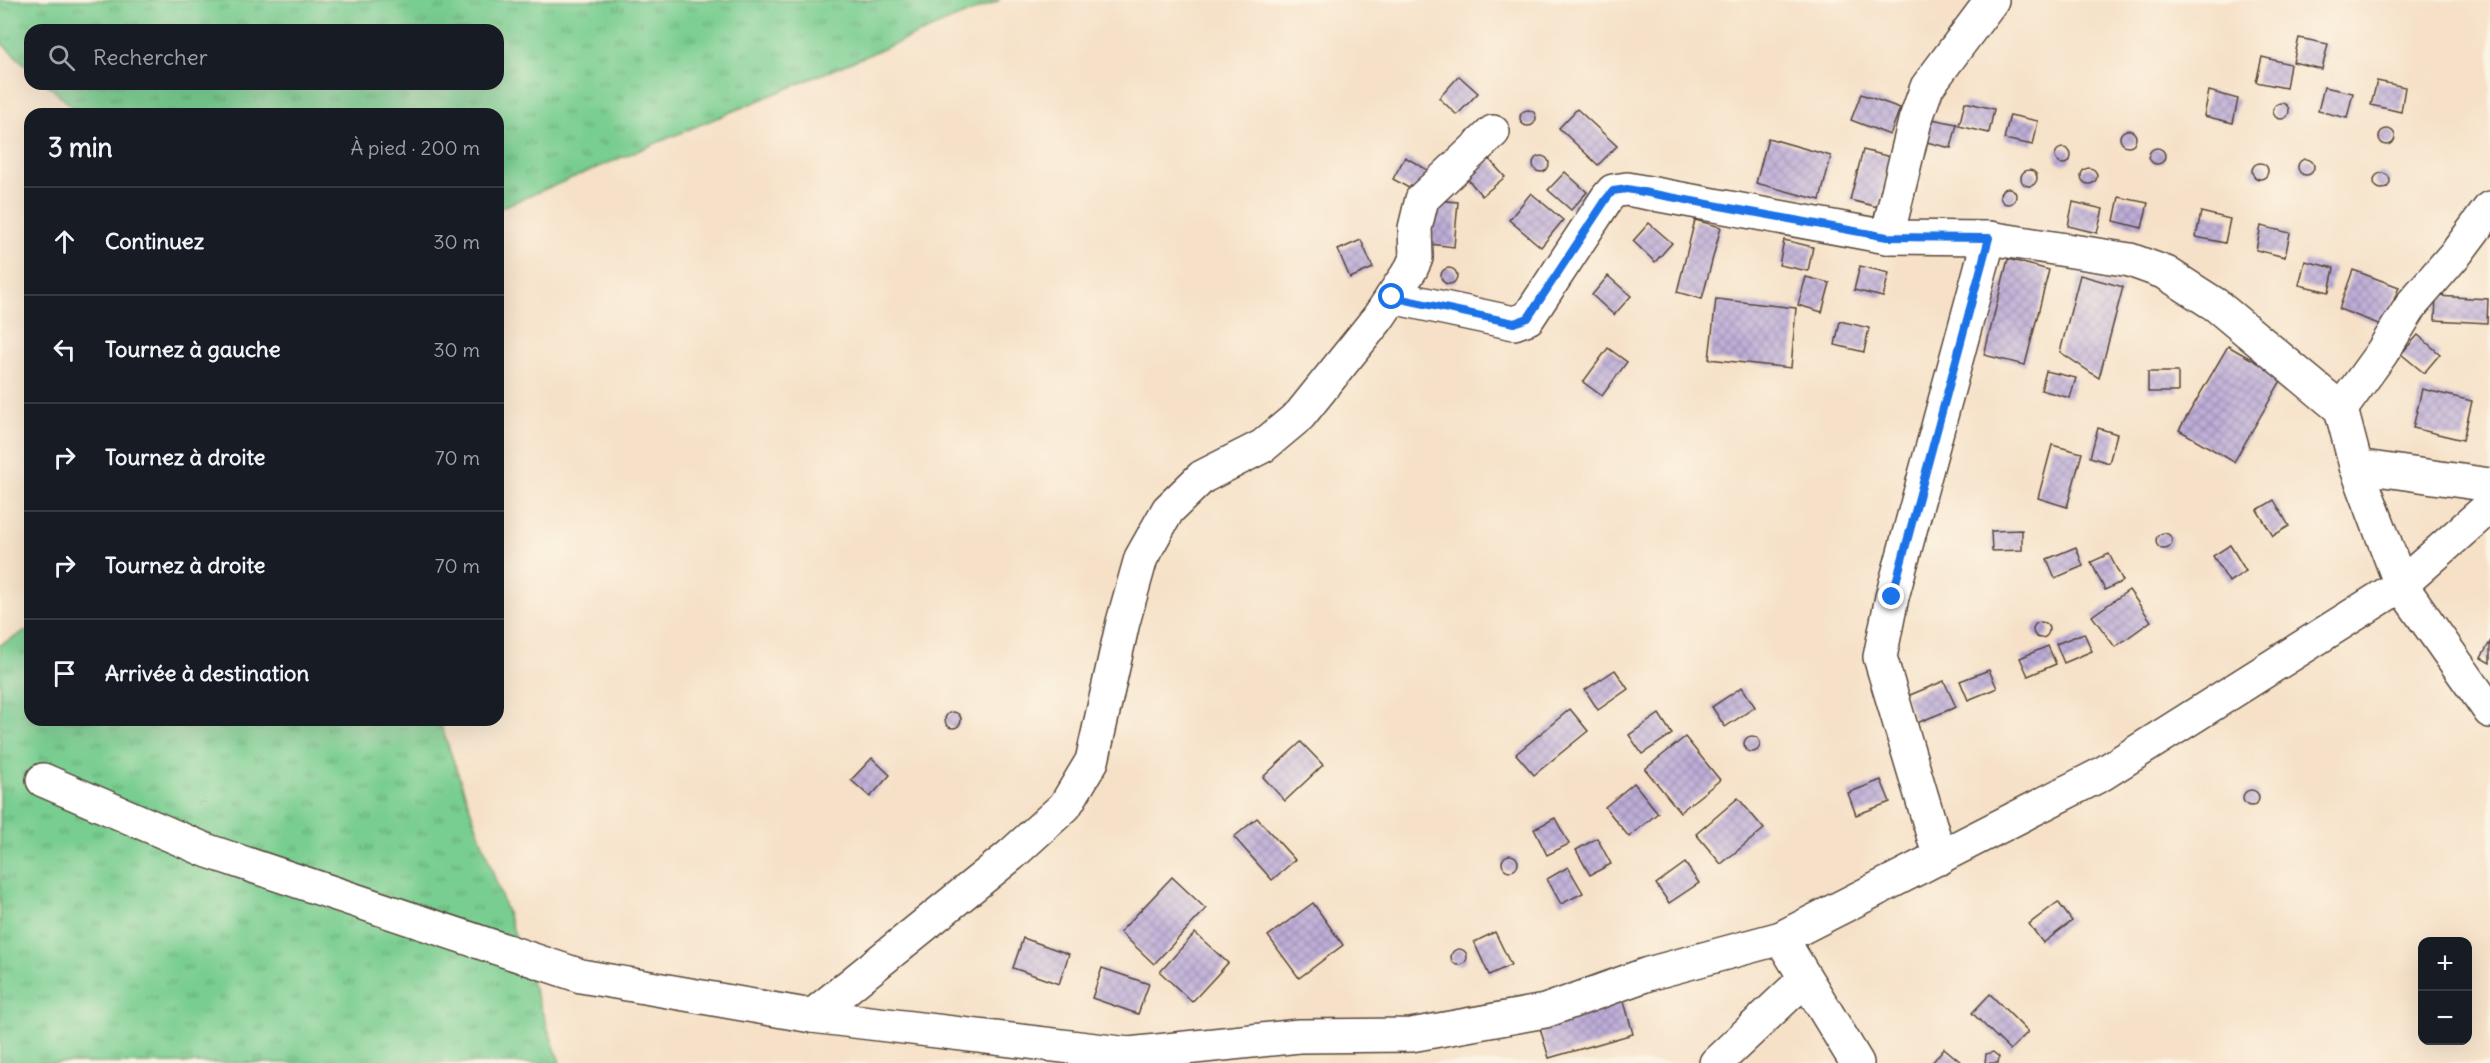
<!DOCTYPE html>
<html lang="fr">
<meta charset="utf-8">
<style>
:root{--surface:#171b24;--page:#20242c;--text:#f1f3f6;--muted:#9ea1a6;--line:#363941}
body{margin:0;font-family:Delius,sans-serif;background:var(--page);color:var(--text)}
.controls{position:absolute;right:18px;bottom:18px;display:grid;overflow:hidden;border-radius:12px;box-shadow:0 6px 24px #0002}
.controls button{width:54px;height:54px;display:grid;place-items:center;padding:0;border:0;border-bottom:2px solid var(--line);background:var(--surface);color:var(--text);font:30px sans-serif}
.stop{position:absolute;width:18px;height:18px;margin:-14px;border:4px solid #1a73e8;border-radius:50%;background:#fff}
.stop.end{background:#1a73e8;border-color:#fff;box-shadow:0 2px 6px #0008}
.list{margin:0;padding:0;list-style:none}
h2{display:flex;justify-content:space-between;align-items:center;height:78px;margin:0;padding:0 24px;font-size:26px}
h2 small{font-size:20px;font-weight:400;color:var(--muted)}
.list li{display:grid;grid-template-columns:39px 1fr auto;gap:18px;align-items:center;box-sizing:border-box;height:108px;padding:0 24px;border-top:2px solid var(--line)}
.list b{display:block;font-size:22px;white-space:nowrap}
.list em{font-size:20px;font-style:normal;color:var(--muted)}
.icon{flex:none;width:33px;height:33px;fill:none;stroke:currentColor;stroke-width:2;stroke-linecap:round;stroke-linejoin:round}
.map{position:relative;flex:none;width:2490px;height:1063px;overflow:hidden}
.search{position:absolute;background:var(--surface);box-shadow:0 6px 24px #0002;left:24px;top:24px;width:480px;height:66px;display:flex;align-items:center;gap:15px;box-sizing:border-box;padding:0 21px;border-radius:18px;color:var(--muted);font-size:22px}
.panel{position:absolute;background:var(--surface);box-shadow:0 6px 24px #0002;left:24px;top:108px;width:480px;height:618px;border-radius:18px}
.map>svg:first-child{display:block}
.grass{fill:url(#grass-tufts);stroke:#5a7c57;stroke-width:1.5}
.building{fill:url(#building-cross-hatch)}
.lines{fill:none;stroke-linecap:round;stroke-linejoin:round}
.minor-casing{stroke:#574538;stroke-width:36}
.minor{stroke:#fff;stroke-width:33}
.route{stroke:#1a73e8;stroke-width:8}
</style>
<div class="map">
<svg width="2490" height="1063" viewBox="0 0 2490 1063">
<defs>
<pattern id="grass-tufts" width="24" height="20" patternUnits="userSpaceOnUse" patternTransform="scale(1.5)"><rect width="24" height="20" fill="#78cd90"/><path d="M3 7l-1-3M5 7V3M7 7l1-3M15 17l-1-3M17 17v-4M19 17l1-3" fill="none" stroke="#64a775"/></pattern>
<pattern id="building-cross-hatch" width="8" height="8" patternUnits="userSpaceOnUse" patternTransform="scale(1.5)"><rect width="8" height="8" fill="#bdadd8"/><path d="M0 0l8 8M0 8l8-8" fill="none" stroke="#9b8daf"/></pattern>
</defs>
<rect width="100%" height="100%" fill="#fcf5e5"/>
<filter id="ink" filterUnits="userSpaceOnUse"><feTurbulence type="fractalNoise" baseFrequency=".0167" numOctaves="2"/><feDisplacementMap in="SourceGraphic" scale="12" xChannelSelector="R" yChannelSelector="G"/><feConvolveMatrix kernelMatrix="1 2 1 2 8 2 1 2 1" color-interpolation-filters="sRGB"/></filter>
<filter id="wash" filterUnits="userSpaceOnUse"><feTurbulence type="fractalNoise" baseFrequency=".008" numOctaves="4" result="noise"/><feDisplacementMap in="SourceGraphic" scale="24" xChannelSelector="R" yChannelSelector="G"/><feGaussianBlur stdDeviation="1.35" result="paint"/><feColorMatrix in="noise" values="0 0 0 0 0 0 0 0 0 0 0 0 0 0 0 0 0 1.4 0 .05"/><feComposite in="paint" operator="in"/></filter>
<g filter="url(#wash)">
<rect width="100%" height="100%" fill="#f6e1c8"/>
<g class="grass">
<path d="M 0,0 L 1000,0 L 498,209 L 498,114 L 80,114 L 47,84 L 498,84 L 498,30 L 30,30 L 30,69 L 0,42 Z"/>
<path d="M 30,629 L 30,720 L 439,720 L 560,1063 L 0,1063 L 0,645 Z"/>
</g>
<g id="blocks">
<g class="building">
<path d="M 2299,38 L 2328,44 L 2322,69 L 2293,62 Z"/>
<path d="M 2262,57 L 2290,64 L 2286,88 L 2256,82 Z"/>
<path d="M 1459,76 L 1478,93 L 1457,115 L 1439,98 Z"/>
<path d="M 2377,81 L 2405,87 L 2401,112 L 2371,105 Z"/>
<path d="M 2324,87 L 2353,93 L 2347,118 L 2318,111 Z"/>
<path d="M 2209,91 L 2238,99 L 2233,123 L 2204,116 Z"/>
<path d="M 1861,94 L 1900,108 L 1890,135 L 1851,120 Z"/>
<path d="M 1965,102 L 1994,109 L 1989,133 L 1959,126 Z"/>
<circle cx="2281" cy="111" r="8"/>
<path d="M 1577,109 L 1617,146 L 1598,165 L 1559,128 Z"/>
<circle cx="1528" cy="118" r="8"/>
<path d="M 2010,115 L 2038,121 L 2033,145 L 2004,139 Z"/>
<path d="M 1927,118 L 1957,124 L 1951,148 L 1922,141 Z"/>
<circle cx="2387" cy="137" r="8"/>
<circle cx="2128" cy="138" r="8"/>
<path d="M 1768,138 L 1831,156 L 1820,200 L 1756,183 Z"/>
<circle cx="2157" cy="156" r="8"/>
<circle cx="2063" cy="156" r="8"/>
<path d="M 1863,150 L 1891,157 L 1878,207 L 1850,200 Z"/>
<circle cx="1541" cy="164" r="8"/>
<path d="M 1405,157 L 1431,172 L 1419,194 L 1393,179 Z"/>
<path d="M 1488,158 L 1505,177 L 1482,196 L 1466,177 Z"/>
<circle cx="2306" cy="167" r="8"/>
<circle cx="2260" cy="171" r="8"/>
<circle cx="2089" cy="176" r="8"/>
<circle cx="2029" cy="178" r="8"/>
<path d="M 1565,172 L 1587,192 L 1571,210 L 1548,190 Z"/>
<circle cx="2382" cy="181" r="8"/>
<circle cx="2008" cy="196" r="8"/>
<path d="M 1531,193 L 1563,220 L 1541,247 L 1509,220 Z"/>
<path d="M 2119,197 L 2148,203 L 2142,228 L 2114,221 Z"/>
<path d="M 1434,200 L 1458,202 L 1454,247 L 1430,244 Z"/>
<path d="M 2073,202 L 2103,209 L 2097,233 L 2068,226 Z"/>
<path d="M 2201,212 L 2230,219 L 2225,243 L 2196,237 Z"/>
<path d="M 1695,220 L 1721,227 L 1702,299 L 1677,292 Z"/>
<path d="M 1649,223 L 1672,243 L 1655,262 L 1633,241 Z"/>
<path d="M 2261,226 L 2290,233 L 2285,257 L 2256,250 Z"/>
<path d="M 1361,240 L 1373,268 L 1350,278 L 1338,250 Z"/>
<path d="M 1784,240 L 1813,247 L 1808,271 L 1779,265 Z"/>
<path d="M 2008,259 L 2049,270 L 2025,365 L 1984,355 Z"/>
<path d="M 2305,261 L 2334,268 L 2329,292 L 2299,285 Z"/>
<path d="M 1860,266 L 1889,273 L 1883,297 L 1854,290 Z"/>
<circle cx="1449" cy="276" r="8"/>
<path d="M 2353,270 L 2399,287 L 2384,326 L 2339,309 Z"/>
<path d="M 2080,275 L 2123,287 L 2099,378 L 2060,352 Z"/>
<path d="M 1608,276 L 1631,296 L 1614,315 L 1592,295 Z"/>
<path d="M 1806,277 L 1830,283 L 1822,312 L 1798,305 Z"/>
<path d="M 2436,296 L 2488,299 L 2487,323 L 2435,320 Z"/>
<path d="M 1716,299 L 1796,308 L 1791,368 L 1709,359 Z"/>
<path d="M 1840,321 L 1869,328 L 1864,352 L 1835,345 Z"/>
<path d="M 2418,335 L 2440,354 L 2424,373 L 2401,354 Z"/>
<path d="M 2228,346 L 2283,377 L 2234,462 L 2179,430 Z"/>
<path d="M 1608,348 L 1627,362 L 1602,396 L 1583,382 Z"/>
<path d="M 2046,371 L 2076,378 L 2070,398 L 2041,390 Z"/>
<rect x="2148" y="372" width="30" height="20"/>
<path d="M 2422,389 L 2472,401 L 2463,440 L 2413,428 Z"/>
<path d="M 2098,428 L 2117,434 L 2109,463 L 2090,457 Z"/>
<path d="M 2052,445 L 2082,453 L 2067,507 L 2038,498 Z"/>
<path d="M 2274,500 L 2289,526 L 2273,536 L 2257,510 Z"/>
<path d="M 2022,530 L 2022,550 L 1992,551 L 1991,531 Z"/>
<circle cx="2164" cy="541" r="8"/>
<path d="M 2230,545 L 2246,571 L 2229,582 L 2213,556 Z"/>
<path d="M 2076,547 L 2083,566 L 2055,578 L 2047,559 Z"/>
<path d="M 2109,554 L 2123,581 L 2105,590 L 2091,562 Z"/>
<path d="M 2129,590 L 2151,621 L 2115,647 L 2092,616 Z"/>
<circle cx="2041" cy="630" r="8"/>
<path d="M 2084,633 L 2092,651 L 2064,663 L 2056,644 Z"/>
<path d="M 2490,642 L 2490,663 L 2481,658 Z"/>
<path d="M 2048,646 L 2056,664 L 2028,676 L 2020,658 Z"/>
<path d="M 1615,670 L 1628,689 L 1598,710 L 1585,690 Z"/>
<path d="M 1989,670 L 1997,688 L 1968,700 L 1960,681 Z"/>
<path d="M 1944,681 L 1956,707 L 1917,723 L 1905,697 Z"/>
<path d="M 1742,687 L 1755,707 L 1725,727 L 1712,707 Z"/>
<path d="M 1570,709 L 1588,731 L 1534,775 L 1516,754 Z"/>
<circle cx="953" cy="720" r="8"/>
<path d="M 1659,714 L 1672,734 L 1642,754 L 1629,735 Z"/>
<circle cx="1752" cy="744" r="8"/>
<path d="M 1685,737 L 1720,780 L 1680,812 L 1645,769 Z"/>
<path d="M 1301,742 L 1323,765 L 1285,801 L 1263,777 Z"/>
<path d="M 872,758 L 890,775 L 870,797 L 851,780 Z"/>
<path d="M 1881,780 L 1890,802 L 1856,815 L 1848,793 Z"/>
<path d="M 1634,783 L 1658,813 L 1629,837 L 1605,807 Z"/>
<circle cx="2251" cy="798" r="8"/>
<path d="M 1738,798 L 1764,829 L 1721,864 L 1696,834 Z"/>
<path d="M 1257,818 L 1295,860 L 1272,880 L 1234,837 Z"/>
<path d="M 1555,818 L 1569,844 L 1547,855 L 1534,829 Z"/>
<path d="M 1597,838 L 1611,864 L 1590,875 L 1576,850 Z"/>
<circle cx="1510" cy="863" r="8"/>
<path d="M 1685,863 L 1699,883 L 1669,903 L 1656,884 Z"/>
<path d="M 1568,867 L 1583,893 L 1561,904 L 1547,879 Z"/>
<path d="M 1172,877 L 1206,909 L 1154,964 L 1120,932 Z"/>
<path d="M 2058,902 L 2072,921 L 2043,943 L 2029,924 Z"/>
<path d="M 1313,903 L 1343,945 L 1299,978 L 1268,936 Z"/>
<path d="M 1495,932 L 1511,965 L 1489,975 L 1474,942 Z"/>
<path d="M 1195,933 L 1228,963 L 1192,1002 L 1160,972 Z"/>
<path d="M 1023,938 L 1069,954 L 1059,984 L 1013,968 Z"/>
<circle cx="1459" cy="957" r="8"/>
<path d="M 1102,968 L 1149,984 L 1138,1014 L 1092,998 Z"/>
<path d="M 1990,994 L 2028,1032 L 2010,1050 L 1972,1013 Z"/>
<path d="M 1624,1001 L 1633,1034 L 1549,1058 L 1539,1025 Z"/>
<path d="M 1944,1048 L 1962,1063 L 1932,1063 Z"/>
<path d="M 1993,1052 L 1999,1057 L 1998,1063 L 1985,1063 L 1986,1054 Z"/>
</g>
</g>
</g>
<g filter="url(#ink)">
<use href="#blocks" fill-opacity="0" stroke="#574538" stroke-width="1.5"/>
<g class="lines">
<defs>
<g id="minor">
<path d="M 1887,237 L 1915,121 L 1927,87 L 1992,0"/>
<path d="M 1392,297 L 1514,323 L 1528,318 L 1607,198 L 1613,191 L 1627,189 L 1887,237 L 1989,238 L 2130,260 L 2166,273 L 2216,305 L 2341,409 L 2356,466 L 2401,585 L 2490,711"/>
<path d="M 2341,409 L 2381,354 L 2413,303 L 2458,251 L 2490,208"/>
<path d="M 2356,466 L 2490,485"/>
<path d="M 43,780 L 208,851 L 581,976 L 812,1016 L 1129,1054 L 1299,1036 L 1411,1035 L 1545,1011 L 1648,974 L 1781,938 L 2102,774 L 2401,585 L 2490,506"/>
<path d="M 1940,858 L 1880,657 L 1892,597 L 1989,238"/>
<path d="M 1781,938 L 1857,1063"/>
<path d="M 812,1016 L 1011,855 L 1065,806 L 1092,761 L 1123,622 L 1141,558 L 1168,510 L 1202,477 L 1263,446 L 1300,415 L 1378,318 L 1411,269 L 1416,258 L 1415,228 L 1422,199 L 1493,132"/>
<path d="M 1716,1063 L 1805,979"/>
</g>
</defs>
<use href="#minor" class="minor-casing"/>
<use href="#minor" class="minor"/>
</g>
</g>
<g class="lines" filter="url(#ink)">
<path class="route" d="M 1392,297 L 1514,323 L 1528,318 L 1607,198 L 1613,191 L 1627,189 L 1887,237 L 1989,238 L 1892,597"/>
</g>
</svg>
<div class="controls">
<button>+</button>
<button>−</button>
</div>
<div class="stop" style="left:1392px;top:297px"></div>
<div class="stop end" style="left:1892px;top:597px"></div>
<div class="search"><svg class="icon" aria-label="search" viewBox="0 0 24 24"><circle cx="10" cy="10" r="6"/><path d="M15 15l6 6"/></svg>Rechercher</div>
<section class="panel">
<h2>3 min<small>À pied · 200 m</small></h2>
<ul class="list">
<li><svg class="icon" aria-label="ahead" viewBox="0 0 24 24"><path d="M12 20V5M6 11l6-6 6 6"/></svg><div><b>Continuez</b></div><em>30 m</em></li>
<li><svg class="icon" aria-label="left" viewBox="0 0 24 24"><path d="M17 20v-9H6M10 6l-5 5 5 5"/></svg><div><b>Tournez à gauche</b></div><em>30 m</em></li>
<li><svg class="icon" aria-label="right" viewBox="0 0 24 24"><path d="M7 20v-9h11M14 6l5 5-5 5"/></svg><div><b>Tournez à droite</b></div><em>70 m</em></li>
<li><svg class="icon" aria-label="right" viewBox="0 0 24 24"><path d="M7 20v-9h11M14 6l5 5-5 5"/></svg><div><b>Tournez à droite</b></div><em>70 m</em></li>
<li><svg class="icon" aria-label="arrive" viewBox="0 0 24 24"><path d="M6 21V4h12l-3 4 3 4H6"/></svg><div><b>Arrivée à destination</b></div></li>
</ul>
</section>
</div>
